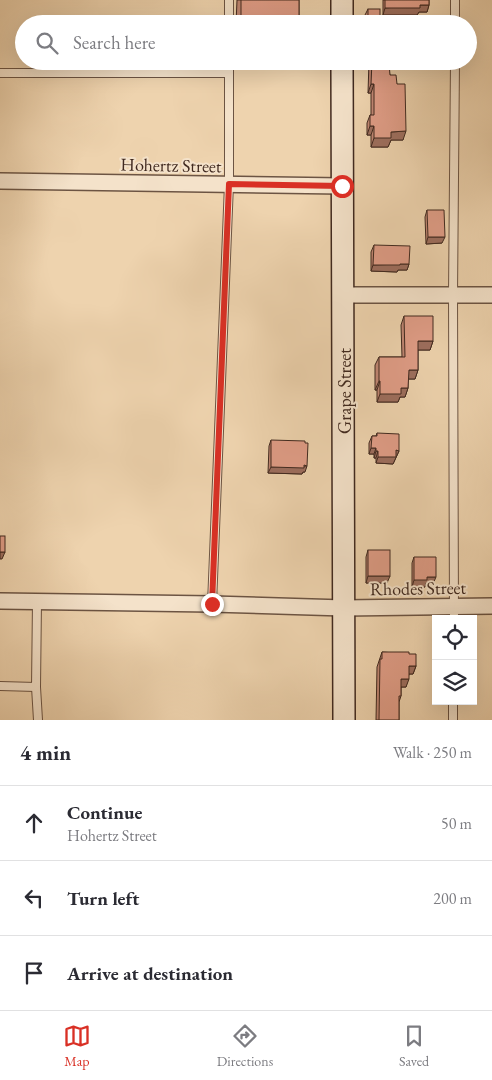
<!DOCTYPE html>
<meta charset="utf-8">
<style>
:root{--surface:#fff;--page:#f2f2f3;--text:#2b2b33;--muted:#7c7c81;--line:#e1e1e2;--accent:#d93025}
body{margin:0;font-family:"EB Garamond",serif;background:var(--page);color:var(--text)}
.controls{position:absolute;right:15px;bottom:15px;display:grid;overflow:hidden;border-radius:0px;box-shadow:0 5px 20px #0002}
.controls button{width:45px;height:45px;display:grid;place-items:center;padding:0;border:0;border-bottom:1px solid var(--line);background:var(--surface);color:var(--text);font:25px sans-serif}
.stop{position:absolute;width:15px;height:15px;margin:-11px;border:4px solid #d93025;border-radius:50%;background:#fff}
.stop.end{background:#d93025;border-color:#fff;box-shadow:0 1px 5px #0008}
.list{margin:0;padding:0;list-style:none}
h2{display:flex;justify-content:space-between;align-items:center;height:65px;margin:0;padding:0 20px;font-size:21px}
h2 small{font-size:16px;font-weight:400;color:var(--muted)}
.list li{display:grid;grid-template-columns:32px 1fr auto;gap:15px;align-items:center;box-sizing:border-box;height:75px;padding:0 20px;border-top:1px solid var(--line)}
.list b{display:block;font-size:19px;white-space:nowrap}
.list p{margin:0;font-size:16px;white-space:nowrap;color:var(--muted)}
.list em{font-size:16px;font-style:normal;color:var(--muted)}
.icon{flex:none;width:28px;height:28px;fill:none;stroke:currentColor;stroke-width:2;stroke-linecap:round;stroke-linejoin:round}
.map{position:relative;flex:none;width:492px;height:720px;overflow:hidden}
.search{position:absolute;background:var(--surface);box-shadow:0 5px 20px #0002;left:15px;right:15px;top:15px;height:55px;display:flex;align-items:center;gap:12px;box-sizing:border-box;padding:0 18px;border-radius:28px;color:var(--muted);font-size:19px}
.sheet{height:290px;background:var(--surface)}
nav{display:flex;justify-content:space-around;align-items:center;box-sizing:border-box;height:70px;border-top:1px solid var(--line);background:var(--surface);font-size:14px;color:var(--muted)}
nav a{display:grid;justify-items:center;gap:2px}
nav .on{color:var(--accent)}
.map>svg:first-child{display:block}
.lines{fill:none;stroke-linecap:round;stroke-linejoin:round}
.lane-casing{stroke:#6c5443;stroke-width:10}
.street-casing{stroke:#6c5443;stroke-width:18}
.secondary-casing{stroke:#40291f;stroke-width:24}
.lane{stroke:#f4e2ca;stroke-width:8}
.street{stroke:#f4e2ca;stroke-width:15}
.secondary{stroke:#f4e2ca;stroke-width:21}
.wall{fill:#c18774;stroke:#40291f}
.shaded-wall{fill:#9d6e5e;stroke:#40291f}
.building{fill:#e09d87;stroke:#40291f}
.route{stroke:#d93025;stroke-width:6}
.labels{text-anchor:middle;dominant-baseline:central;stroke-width:4;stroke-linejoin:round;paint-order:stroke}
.street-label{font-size:18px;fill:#40291f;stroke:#f4e2ca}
</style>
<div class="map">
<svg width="492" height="720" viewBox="0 0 492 720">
<rect width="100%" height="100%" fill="#eed3ae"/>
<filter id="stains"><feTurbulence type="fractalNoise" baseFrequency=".004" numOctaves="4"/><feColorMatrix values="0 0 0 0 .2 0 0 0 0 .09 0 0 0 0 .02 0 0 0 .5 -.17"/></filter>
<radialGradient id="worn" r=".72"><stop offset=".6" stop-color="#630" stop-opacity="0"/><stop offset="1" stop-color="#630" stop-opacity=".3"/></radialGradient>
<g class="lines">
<defs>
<g id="lane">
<path d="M 229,24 L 229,0"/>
<path d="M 455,24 L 455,0"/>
<path d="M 0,73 L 229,73"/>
<path d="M 212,604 L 229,184 L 229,61"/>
<path d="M 454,619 L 453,295 L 455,61"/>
<path d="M 0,686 L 36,687 L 37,601"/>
<path d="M 36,687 L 38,720"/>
<path d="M 453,720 L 453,701"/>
</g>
<g id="street">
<path d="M 0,181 L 342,186"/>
<path d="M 344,295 L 492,295"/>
<path d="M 0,601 L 212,604 L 344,608 L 492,606"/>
</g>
<g id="secondary">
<path d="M 342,0 L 342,24"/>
<path d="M 342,61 L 344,720"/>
</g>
</defs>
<use href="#lane" class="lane-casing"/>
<use href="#street" class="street-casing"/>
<use href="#secondary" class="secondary-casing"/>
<use href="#lane" class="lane"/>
<use href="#street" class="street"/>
<use href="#secondary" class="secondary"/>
</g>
<g class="wall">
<path d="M 237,0 L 299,0 L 299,24 L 236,24 Z"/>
<path d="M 383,0 L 429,0 L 429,5 L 427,12 L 419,12 L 417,15 L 383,15 Z"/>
<path d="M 368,9 L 380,24 L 365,24 L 365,15 Z"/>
<path d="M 236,61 L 295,61 L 294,62 L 259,62 L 256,69 L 236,69 Z"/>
<path d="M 369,61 L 386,61 L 390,75 L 397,84 L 403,140 L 391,140 L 388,147 L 371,147 L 371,135 L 367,135 L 367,123 L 370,115 L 371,115 L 371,93 L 368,93 Z"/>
<path d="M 427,210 L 442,243 L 426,244 L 425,217 Z"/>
<path d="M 374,245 L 409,264 L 407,270 L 398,270 L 397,272 L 371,271 L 371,252 Z"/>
<path d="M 404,316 L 433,341 L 430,350 L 418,350 L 418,370 L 415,379 L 408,379 L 408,388 L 405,397 L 400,397 L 398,402 L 377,402 L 377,390 L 375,390 L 375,365 L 379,357 L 402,357 L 401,325 Z"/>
<path d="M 377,433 L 399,451 L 393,464 L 376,463 L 376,458 L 374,458 L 374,454 L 369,454 L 369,443 L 372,436 L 376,436 Z"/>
<path d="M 271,440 L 305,472 L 303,472 L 302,474 L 268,473 L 269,446 Z"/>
<path d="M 368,550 L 387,583 L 366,583 L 366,557 Z"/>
<path d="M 414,557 L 433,584 L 426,583 L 425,587 L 412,587 L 412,563 Z"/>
<path d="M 382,652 L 409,654 L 416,666 L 413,674 L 409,674 L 406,687 L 401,687 L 401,696 L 399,702 L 399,720 L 376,720 L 377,667 Z"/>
</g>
<g class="shaded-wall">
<path d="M 420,5 L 429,5 L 427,12 L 419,12 L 417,15 L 383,15 L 385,8 Z"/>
<path d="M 239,61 L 295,61 L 294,62 L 259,62 L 256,69 L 236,69 Z"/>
<path d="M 371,84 L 374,84 L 371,93 L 368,93 Z"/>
<path d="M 370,126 L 374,126 L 371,135 L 367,135 Z"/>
<path d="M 406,131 L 403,140 L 391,140 L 388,147 L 371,147 L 374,138 L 391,132 Z"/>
<path d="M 428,237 L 445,237 L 442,243 L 426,244 Z"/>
<path d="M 400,264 L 409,264 L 407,270 L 398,270 L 397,272 L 371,271 L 373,265 Z"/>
<path d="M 418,341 L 433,341 L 430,350 L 415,350 Z"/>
<path d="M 409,370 L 418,370 L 415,379 L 405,379 Z"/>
<path d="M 379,381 L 380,381 L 377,390 L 375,390 Z"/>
<path d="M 401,388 L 408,388 L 405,397 L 400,397 L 398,402 L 377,402 L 380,394 Z"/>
<path d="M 371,448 L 376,448 L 374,454 L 369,454 Z"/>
<path d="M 396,450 L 399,451 L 393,464 L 376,463 L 378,457 Z"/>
<path d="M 376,451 L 378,451 L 376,458 L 374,458 Z"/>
<path d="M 307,466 L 305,472 L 303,472 L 302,474 L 268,473 L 271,467 Z"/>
<path d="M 0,552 L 5,552 L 2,559 L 0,559 Z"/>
<path d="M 368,576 L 390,576 L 387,583 L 366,583 Z"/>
<path d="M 427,577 L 436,577 L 433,584 L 426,583 L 425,587 L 412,587 L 414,580 Z"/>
<path d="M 409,666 L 416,666 L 413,674 L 406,674 Z"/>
<path d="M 401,679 L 409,679 L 406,687 L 399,687 Z"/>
</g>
<g class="building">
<rect x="241" y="0" width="58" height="24"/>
<path d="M 385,0 L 429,0 L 429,5 L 420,5 L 420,8 L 385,8 Z"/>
<rect x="368" y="9" width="12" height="15"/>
<path d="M 372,61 L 386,61 L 386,63 L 389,63 L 390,75 L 396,75 L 397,84 L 405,84 L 406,131 L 391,132 L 391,138 L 374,138 L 374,126 L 370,126 L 370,115 L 374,115 L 374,84 L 371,84 Z"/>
<path d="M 427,210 L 444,210 L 445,237 L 428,237 Z"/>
<path d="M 374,245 L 410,246 L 409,264 L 400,264 L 400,265 L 373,265 Z"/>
<path d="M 404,316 L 433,316 L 433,341 L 418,341 L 418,370 L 409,370 L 408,388 L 401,388 L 401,394 L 380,394 L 380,381 L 379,381 L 379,357 L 405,357 Z"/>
<path d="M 377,433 L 399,434 L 399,451 L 396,450 L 396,457 L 378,457 L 378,451 L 376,451 L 376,448 L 371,448 L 372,436 L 377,436 Z"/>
<path d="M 271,440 L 305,441 L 305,443 L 308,443 L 307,466 L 304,465 L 304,468 L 271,467 Z"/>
<rect x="0" y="536" width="5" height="16"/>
<rect x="368" y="550" width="22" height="26"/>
<path d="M 414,557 L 436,557 L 436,577 L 427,577 L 427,580 L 414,580 Z"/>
<path d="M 382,652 L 409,652 L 409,654 L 416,654 L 416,666 L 409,666 L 409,679 L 401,679 L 401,696 L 399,696 L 399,720 L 379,720 L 380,659 L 382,659 Z"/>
</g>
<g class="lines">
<path class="route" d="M 212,604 L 229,184 L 342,186"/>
</g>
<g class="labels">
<g class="street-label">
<text transform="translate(171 165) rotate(1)">Hohertz Street</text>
<text transform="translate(344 391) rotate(-90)">Grape Street</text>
<text transform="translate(418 588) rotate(-1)">Rhodes Street</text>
</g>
</g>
<rect width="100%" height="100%" filter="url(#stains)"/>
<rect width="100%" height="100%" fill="url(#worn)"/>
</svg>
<div class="controls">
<button><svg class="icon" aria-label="locate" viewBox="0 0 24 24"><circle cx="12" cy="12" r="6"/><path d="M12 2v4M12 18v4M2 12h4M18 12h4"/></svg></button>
<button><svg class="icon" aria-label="layers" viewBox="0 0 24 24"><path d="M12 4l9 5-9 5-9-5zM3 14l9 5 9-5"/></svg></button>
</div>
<div class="stop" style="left:342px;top:186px"></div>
<div class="stop end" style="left:212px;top:604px"></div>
<div class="search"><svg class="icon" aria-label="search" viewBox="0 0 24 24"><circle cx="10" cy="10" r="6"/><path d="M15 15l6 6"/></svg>Search here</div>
</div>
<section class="sheet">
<h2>4 min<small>Walk · 250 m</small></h2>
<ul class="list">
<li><svg class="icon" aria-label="ahead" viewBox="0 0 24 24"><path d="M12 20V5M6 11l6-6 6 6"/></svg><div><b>Continue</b><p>Hohertz Street</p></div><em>50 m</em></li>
<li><svg class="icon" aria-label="left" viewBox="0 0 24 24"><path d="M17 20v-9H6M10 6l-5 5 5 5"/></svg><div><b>Turn left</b></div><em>200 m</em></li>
<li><svg class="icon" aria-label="arrive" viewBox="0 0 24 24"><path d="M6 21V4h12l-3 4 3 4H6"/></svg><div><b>Arrive at destination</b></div></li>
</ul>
</section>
<nav>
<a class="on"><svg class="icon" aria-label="map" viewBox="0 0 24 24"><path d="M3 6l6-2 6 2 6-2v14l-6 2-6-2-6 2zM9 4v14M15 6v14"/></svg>Map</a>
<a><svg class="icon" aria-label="directions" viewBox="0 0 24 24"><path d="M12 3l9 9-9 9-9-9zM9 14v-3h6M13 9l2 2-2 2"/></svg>Directions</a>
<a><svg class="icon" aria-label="saved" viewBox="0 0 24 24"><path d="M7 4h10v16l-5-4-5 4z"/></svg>Saved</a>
</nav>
